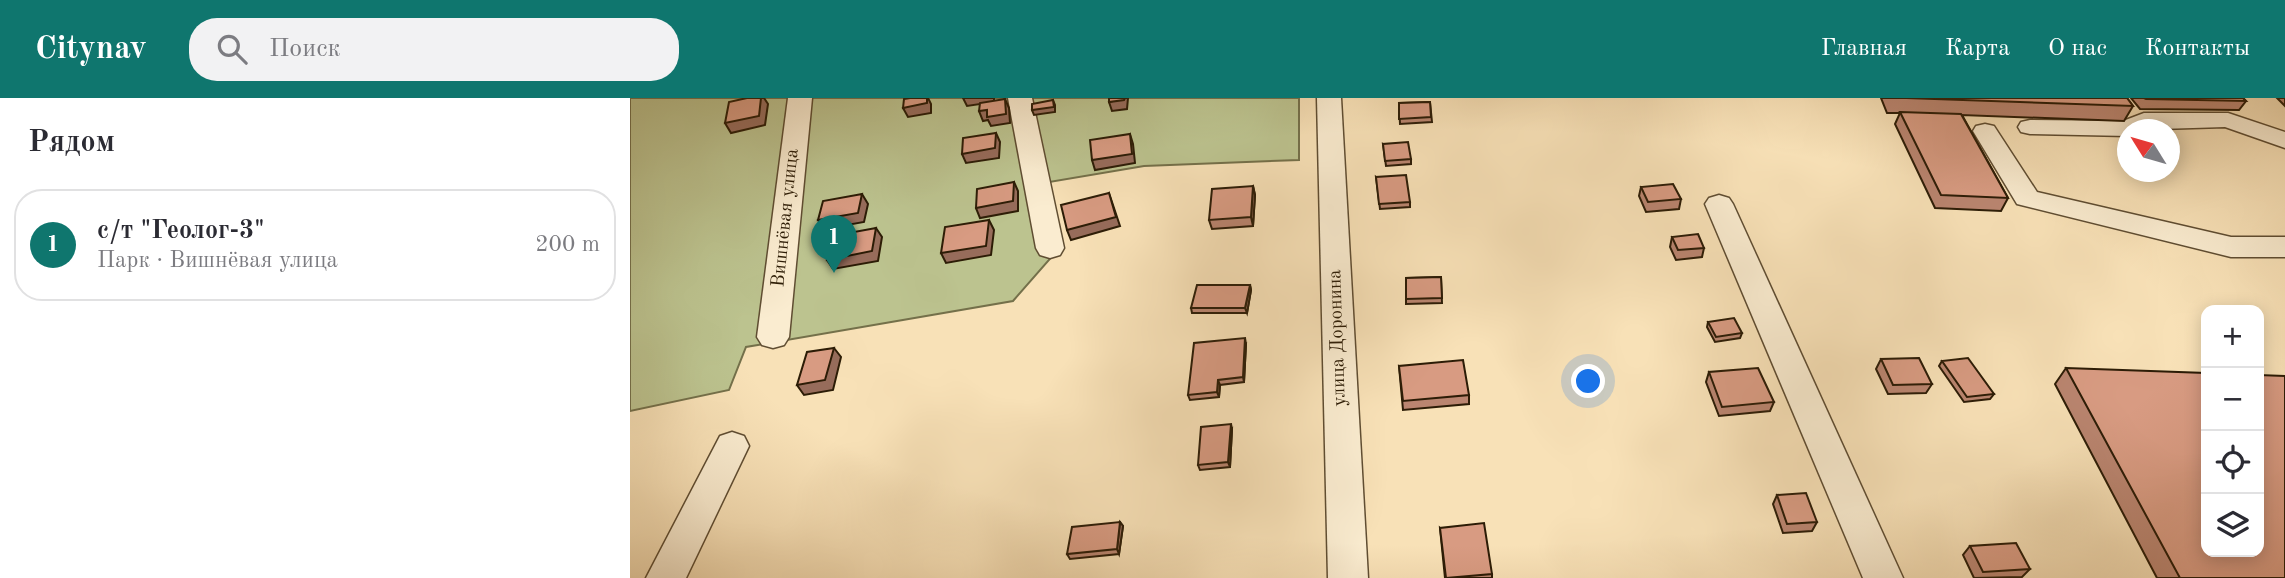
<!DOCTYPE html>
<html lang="ru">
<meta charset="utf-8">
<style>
:root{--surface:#fff;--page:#f2f2f3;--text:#2b2b33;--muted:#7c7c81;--line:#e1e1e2;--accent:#0f766e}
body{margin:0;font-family:"Old Standard TT",serif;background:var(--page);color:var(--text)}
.controls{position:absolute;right:21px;bottom:21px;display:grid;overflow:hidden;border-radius:14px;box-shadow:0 4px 18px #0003}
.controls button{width:63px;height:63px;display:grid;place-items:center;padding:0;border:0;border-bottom:2px solid var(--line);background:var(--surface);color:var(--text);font:35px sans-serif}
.compass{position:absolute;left:1487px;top:21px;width:63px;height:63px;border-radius:50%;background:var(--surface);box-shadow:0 4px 18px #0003;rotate:307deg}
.you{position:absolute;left:959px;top:284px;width:24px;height:24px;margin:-18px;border:5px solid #fff;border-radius:50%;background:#1a73e8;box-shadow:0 0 0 10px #1a73e833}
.badge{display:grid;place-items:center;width:46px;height:46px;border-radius:50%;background:var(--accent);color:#fff;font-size:23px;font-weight:700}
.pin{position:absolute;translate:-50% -58px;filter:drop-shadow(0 2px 4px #0008)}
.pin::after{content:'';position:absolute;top:37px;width:24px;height:21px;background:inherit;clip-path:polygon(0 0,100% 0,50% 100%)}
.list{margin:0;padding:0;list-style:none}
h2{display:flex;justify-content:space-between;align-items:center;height:91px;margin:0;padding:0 28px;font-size:30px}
h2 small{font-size:23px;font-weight:400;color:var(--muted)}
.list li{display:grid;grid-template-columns:46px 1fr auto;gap:21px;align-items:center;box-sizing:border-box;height:112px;margin:0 14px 14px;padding:0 14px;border:2px solid var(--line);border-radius:28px}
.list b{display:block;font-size:26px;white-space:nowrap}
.list p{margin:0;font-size:23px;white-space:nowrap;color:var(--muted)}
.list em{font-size:23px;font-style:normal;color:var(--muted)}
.icon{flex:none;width:38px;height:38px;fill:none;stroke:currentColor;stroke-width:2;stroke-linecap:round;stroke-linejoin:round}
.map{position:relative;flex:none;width:1655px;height:480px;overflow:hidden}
header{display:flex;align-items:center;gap:42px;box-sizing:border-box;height:98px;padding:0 35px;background:var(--accent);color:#fff}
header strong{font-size:33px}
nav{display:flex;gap:38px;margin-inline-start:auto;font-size:24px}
.search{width:490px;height:63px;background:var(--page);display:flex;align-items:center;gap:18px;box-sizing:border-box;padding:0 24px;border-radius:28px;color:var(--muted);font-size:26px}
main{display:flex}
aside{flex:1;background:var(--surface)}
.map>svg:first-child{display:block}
.green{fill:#bcc38f;stroke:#74704a;stroke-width:2}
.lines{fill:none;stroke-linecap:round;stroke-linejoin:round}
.minor-casing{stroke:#5f4d32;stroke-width:3}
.minor{fill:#faecd0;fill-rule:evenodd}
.wall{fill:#ba8570;stroke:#2c1c06;stroke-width:2}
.shaded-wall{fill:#976c5b;stroke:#2c1c06;stroke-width:2}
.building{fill:#d89b82;stroke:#2c1c06;stroke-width:2}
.labels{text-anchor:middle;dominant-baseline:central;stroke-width:5;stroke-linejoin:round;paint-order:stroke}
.street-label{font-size:19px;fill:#2c1c06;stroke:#faecd0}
</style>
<header>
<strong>Citynav</strong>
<div class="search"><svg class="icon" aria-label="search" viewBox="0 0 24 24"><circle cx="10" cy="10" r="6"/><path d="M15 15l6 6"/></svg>Поиск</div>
<nav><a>Главная</a><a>Карта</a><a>О нас</a><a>Контакты</a></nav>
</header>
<main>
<aside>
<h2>Рядом<small></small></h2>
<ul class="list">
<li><span class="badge">1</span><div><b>с/т &quot;Геолог-3&quot;</b><p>Парк · Вишнёвая улица</p></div><em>200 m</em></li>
</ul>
</aside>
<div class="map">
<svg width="1655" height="480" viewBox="0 0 1655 480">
<rect width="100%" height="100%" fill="#f8e1b7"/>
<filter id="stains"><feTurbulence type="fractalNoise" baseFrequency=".00286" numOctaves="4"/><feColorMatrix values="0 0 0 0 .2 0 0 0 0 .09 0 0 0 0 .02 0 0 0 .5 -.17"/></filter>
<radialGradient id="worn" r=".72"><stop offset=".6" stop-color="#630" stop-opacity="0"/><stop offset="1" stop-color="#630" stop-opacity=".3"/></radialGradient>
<path class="green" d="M 0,0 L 669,0 L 669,62 L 514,68 L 419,84 L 432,147 L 383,203 L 116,249 L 99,292 L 0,313 Z"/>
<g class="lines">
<defs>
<g id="minor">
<path d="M 158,0 L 182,0 L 159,239 L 154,247 L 143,250 L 132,247 L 127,239 Z"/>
<path d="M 378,0 L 402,0 L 434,150 L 430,157 L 420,160 L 410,157 L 406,150 Z"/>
<path d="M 687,0 L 711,0 L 738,480 L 698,480 Z"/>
<path d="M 1514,15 L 1598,15 L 1655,34 L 1655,50 L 1595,29 L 1498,32 L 1498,38 L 1400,36 L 1391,34 L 1388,29 L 1391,24 L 1400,22 L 1493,23 Z"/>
<path d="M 1355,26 L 1364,28 L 1407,94 L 1601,139 L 1655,139 L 1655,159 L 1601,159 L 1387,106 L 1343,33 L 1346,28 Z"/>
<path d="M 1089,97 L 1099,100 L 1103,106 L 1273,480 L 1233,480 L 1075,106 L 1079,100 Z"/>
<path d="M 102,334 L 114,338 L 119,348 L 56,480 L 16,480 L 90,338 Z"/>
</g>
</defs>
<use href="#minor" class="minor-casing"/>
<use href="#minor" class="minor"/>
</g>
<g class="wall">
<path d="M 1251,0 L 1497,0 L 1503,8 L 1494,23 L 1332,17 L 1378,100 L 1371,113 L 1305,110 L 1265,26 L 1270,15 L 1257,15 Z"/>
<path d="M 1501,0 L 1613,0 L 1616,3 L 1609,12 L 1510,11 Z"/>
<path d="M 1647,0 L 1655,0 L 1655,8 Z"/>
<path d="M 800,4 L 802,24 L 770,26 L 769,5 Z"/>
<path d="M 753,46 L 781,61 L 781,66 L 756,68 Z"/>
<path d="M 746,79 L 780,104 L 780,109 L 750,111 Z"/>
<path d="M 623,88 L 625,97 L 623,128 L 582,131 L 579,122 Z"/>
<path d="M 1011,89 L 1051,101 L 1049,111 L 1016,114 L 1009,98 Z"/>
<path d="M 1042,139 L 1074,150 L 1072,159 L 1046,162 L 1040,149 Z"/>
<path d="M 811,179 L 812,205 L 776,206 L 776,180 Z"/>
<path d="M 620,187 L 621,192 L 617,215 L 562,215 L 561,210 Z"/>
<path d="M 1078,224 L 1112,235 L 1110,240 L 1085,244 L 1077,229 Z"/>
<path d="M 616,246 L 614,284 L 590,287 L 589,299 L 560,302 L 558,297 Z"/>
<path d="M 1251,261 L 1302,286 L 1296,295 L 1258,296 L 1246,271 Z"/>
<path d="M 1312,263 L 1364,296 L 1360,301 L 1334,304 L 1309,268 Z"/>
<path d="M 769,268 L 839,297 L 839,306 L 773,312 Z"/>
<path d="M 1436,270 L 1655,480 L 1527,480 L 1425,286 Z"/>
<path d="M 1079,274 L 1144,304 L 1140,313 L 1089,318 L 1076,284 Z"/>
<path d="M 602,331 L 600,369 L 570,372 L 568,367 Z"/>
<path d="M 1147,397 L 1187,424 L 1182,433 L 1153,435 L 1143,406 Z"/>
<path d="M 490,424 L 493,428 L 489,456 L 440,461 L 437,456 Z"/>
<path d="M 810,430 L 862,476 L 862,480 L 815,480 Z"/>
<path d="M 1340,448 L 1400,471 L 1392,479 L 1344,480 L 1333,457 Z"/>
</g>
<g class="shaded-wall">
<path d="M 131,0 L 134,0 L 138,6 L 135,27 L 101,35 L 95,25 Z"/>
<path d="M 297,0 L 298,0 L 301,6 L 301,15 L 278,19 L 273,10 Z"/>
<path d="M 333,0 L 364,0 L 364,4 L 337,8 Z"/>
<path d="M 495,0 L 498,0 L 497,11 L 482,13 L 479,4 Z"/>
<path d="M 375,1 L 379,10 L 380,25 L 361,28 L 358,22 L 353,23 L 349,13 Z"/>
<path d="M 423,2 L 425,7 L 425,14 L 404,17 L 402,12 Z"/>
<path d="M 366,35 L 370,44 L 369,60 L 336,65 L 332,56 Z"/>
<path d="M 500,36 L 503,46 L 505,65 L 465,72 L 462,62 Z"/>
<path d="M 384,84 L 388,93 L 388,113 L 350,120 L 346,110 Z"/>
<path d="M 623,88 L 625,97 L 623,128 L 621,119 Z"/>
<path d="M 479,95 L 490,128 L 441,142 L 437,132 Z"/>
<path d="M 232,96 L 238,106 L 234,124 L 195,131 L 188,122 Z"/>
<path d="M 359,122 L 364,132 L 361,157 L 316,165 L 311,155 Z"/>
<path d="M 246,130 L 252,139 L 248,163 L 203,171 L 197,162 Z"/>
<path d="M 620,187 L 621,192 L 617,215 L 615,210 Z"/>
<path d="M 615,240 L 616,246 L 614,284 L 613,279 Z"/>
<path d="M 204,250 L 211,259 L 203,292 L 174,297 L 167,287 Z"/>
<path d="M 588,282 L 590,287 L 589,299 L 587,294 Z"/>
<path d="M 601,326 L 602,331 L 600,369 L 598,364 Z"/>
<path d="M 490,424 L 493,428 L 489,456 L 487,451 Z"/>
</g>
<g class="building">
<path d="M 117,0 L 131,0 L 129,18 L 95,25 L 99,4 Z"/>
<path d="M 280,0 L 297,0 L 297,5 L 273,10 L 274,1 Z"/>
<path d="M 479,0 L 495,0 L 494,2 L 479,4 Z"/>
<path d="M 1276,0 L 1497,0 L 1503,8 Z"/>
<path d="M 1514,0 L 1613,0 L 1616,3 L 1516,1 Z"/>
<path d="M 375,1 L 376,16 L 357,19 L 357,12 L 349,13 L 350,5 Z"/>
<path d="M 423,2 L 424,9 L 402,12 L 402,6 Z"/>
<path d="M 800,4 L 801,19 L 769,21 L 769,5 Z"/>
<path d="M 1270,14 L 1331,16 L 1378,100 L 1311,97 Z"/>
<path d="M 366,35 L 365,50 L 332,56 L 333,40 Z"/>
<path d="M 500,36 L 502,56 L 462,62 L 460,42 Z"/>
<path d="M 778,44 L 781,61 L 755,63 L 753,46 Z"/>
<path d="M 776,77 L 780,104 L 749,106 L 746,79 Z"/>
<path d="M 384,84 L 383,103 L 346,110 L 347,91 Z"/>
<path d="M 1043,86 L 1051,101 L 1018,104 L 1011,89 Z"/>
<path d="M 623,88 L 621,119 L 579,122 L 582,91 Z"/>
<path d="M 479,95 L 486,119 L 437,132 L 431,107 Z"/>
<path d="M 232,96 L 228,115 L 188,122 L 193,103 Z"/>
<path d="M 359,122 L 356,148 L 311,155 L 315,129 Z"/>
<path d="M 246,130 L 242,153 L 197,162 L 202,138 Z"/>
<path d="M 1068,136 L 1074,150 L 1048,152 L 1042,139 Z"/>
<path d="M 811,179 L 812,200 L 776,201 L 776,180 Z"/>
<path d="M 567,187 L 620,187 L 615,210 L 561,210 Z"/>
<path d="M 1104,220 L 1112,235 L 1086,239 L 1078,224 Z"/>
<path d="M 615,240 L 613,279 L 588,282 L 587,294 L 558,297 L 564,245 Z"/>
<path d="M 204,250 L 195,282 L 167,287 L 177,254 Z"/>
<path d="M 1289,260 L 1302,286 L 1263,287 L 1251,261 Z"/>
<path d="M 1338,260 L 1364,296 L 1337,299 L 1312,263 Z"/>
<path d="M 833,262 L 839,297 L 773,303 L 769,268 Z"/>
<path d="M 1128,270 L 1144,304 L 1092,309 L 1079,274 Z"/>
<path d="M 1436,270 L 1576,275 L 1576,454 L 1629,454 L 1629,277 L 1655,278 L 1655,480 L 1550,480 Z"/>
<path d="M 601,326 L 598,364 L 568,367 L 571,329 Z"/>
<path d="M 1176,395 L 1187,424 L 1157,426 L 1147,397 Z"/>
<path d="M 490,424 L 487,451 L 437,456 L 442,429 Z"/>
<path d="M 854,425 L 862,476 L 816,480 L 810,430 Z"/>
<path d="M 1386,445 L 1400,471 L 1353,474 L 1340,448 Z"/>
</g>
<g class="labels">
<g class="street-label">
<text transform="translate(156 120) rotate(-84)">Вишнёвая улица</text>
<text transform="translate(708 240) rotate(-92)">улица Доронина</text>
</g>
</g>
<rect width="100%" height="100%" filter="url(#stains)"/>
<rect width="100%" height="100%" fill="url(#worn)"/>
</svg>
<div class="controls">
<button>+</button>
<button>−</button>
<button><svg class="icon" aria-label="locate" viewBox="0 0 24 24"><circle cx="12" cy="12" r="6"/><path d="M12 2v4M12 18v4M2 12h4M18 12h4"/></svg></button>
<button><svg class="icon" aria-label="layers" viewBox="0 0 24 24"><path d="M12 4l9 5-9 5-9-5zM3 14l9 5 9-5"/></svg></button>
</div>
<svg class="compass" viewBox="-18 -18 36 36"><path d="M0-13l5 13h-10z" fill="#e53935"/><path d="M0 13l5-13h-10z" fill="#7c7c81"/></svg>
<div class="you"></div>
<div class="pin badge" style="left:204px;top:175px">1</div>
</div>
</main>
